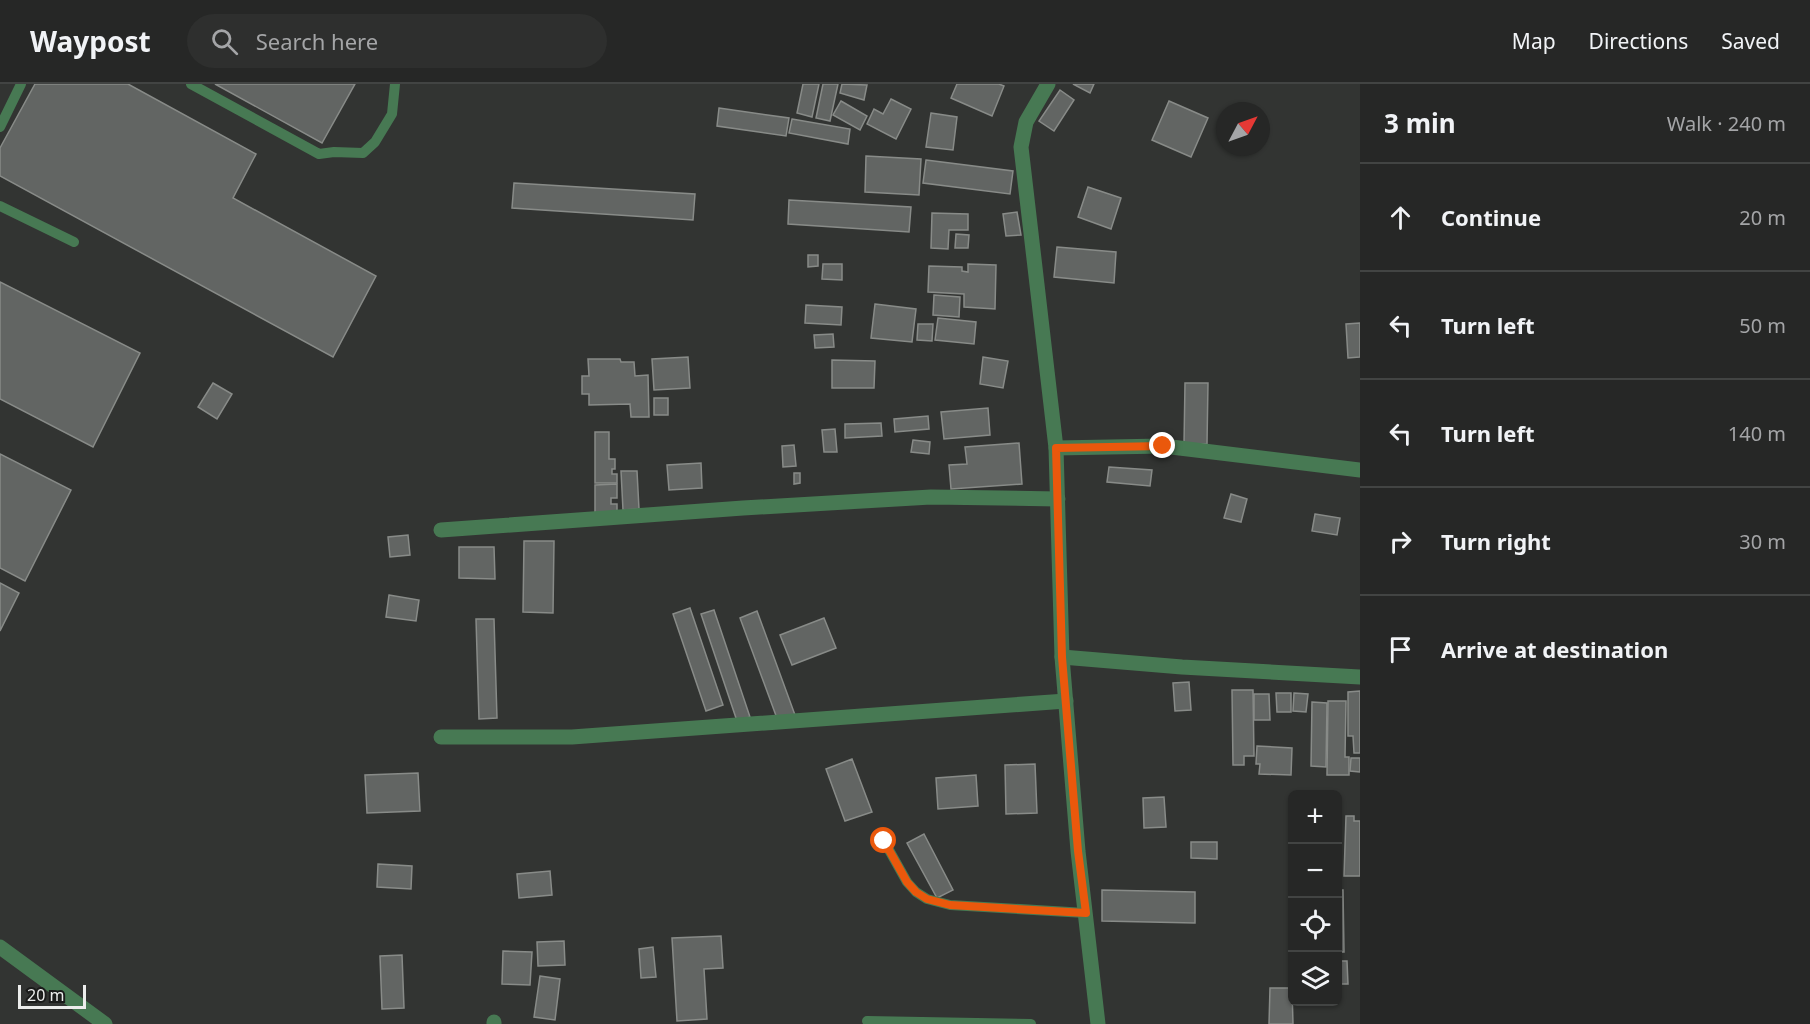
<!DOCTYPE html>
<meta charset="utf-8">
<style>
:root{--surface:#262726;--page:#2e2f2e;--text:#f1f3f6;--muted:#a4a5a7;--line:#424443}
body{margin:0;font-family:"Noto Sans",sans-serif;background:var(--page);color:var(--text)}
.controls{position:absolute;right:18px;bottom:18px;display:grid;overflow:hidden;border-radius:9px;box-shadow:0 2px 4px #0004}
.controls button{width:54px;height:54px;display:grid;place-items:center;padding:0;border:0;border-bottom:2px solid var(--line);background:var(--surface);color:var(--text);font:30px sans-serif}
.compass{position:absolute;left:1216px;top:18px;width:54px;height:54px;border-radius:50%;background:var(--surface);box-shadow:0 2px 4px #0004;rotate:49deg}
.scale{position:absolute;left:18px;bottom:15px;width:68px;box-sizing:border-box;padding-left:6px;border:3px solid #ecedec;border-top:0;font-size:16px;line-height:21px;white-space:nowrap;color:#ecedec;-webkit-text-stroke:4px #1a1b1a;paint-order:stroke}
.stop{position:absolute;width:18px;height:18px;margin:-14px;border:4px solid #ea580c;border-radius:50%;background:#fff}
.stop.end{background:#ea580c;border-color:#fff;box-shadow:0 2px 6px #0008}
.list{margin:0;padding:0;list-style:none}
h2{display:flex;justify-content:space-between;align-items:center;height:78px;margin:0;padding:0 24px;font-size:26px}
h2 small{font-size:20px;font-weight:400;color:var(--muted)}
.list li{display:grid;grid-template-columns:39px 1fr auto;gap:18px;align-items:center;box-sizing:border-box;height:108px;padding:0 24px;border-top:2px solid var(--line)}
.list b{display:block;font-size:22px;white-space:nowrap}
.list em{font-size:20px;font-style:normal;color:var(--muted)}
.icon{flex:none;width:33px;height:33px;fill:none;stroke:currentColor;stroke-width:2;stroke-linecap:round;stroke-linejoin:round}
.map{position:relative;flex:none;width:1360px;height:940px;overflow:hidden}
header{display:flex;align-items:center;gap:36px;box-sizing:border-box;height:84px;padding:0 30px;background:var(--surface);border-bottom:2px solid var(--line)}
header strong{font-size:28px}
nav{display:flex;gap:33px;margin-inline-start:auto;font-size:21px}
.search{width:420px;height:54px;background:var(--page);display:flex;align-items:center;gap:15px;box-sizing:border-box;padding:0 21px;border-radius:33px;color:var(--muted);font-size:22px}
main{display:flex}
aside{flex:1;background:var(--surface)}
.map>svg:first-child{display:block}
.building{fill:#626563;stroke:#888b88;stroke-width:1.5}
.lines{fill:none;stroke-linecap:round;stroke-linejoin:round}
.service{stroke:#477953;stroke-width:10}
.minor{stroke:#477953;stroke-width:15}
.route{stroke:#ea580c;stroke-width:8}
</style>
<header>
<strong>Waypost</strong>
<div class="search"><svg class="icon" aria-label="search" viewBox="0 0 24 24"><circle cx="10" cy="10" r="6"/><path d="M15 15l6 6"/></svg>Search here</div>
<nav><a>Map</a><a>Directions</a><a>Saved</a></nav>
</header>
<main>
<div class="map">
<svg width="1360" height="940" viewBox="0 0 1360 940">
<rect width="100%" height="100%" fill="#323432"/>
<g class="building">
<path d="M 35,0 L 128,0 L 256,70 L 233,114 L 376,192 L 333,273 L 0,92 L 0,64 Z"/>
<path d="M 215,0 L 355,0 L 322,59 Z"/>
<path d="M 803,0 L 819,0 L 812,33 L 797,29 Z"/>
<path d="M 823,0 L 838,0 L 830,37 L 816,34 Z"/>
<path d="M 842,0 L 867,1 L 864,16 L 840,9 Z"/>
<path d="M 957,0 L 999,0 L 1004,2 L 992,32 L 951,14 Z"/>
<path d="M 1073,0 L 1094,0 L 1090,9 Z"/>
<path d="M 1060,6 L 1074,16 L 1054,47 L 1039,37 Z"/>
<path d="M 891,15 L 911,25 L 896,55 L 867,40 L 874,25 L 883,30 Z"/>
<path d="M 841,17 L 867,32 L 860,46 L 833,31 Z"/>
<path d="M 1169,17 L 1208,34 L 1191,73 L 1152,56 Z"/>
<path d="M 719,24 L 789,34 L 786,52 L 717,42 Z"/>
<path d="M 931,29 L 957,33 L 953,66 L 926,63 Z"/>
<path d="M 792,35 L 850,45 L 848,60 L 789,49 Z"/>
<path d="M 866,72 L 921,75 L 919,111 L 865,108 Z"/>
<path d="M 926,76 L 1013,87 L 1010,110 L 923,99 Z"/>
<path d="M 514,99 L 695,110 L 693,136 L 512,124 Z"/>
<path d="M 1088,103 L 1121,114 L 1111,145 L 1078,133 Z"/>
<path d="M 789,116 L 911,123 L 909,148 L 788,140 Z"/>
<path d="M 1017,128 L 1021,151 L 1006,152 L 1003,130 Z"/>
<path d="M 932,129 L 968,130 L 968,146 L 949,146 L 948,165 L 931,164 Z"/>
<path d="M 956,150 L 969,151 L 968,164 L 955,164 Z"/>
<path d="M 1057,163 L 1116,168 L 1114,199 L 1054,193 Z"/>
<path d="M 808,171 L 818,171 L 818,182 L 808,183 Z"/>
<path d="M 823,180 L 842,180 L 842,196 L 822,195 Z"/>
<path d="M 968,180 L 996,181 L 995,225 L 964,223 L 964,210 L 928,208 L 929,182 L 962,183 L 962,187 L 968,188 Z"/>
<path d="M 0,198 L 140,269 L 93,363 L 0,315 Z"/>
<path d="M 934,211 L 960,213 L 959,233 L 933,231 Z"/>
<path d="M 875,220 L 916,225 L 912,258 L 871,254 Z"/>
<path d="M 806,221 L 842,223 L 841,241 L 805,239 Z"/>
<path d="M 938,234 L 976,238 L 974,260 L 935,256 Z"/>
<path d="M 1360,239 L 1360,273 L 1348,274 L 1346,240 Z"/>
<path d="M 918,240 L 933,240 L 932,257 L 917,256 Z"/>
<path d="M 833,250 L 834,263 L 815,264 L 814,251 Z"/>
<path d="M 688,273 L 690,304 L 654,306 L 652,275 Z"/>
<path d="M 983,273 L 1008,277 L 1003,304 L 980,300 Z"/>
<path d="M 588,275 L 620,275 L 621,278 L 634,278 L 635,292 L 648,291 L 649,333 L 631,333 L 630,320 L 589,321 L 589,310 L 582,310 L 582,292 L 589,292 Z"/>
<path d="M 832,276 L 875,277 L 874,304 L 832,304 Z"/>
<path d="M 213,299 L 232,310 L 217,335 L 198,323 Z"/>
<path d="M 1185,299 L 1208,299 L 1207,360 L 1184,360 Z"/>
<rect x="654" y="314" width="14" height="17"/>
<path d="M 988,324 L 990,351 L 944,355 L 941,328 Z"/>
<path d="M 928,332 L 929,345 L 895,348 L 894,335 Z"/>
<path d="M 881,339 L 882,352 L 845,354 L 845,340 Z"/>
<path d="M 835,345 L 837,368 L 824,368 L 822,346 Z"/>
<path d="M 595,348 L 609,348 L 609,375 L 615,375 L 615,385 L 612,385 L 612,390 L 617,390 L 617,399 L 595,399 Z"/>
<path d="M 913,356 L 930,358 L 929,370 L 911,368 Z"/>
<path d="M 1019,359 L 1022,400 L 951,405 L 949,381 L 967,380 L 965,363 Z"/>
<path d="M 794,361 L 796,382 L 783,383 L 782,362 Z"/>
<path d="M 0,370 L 71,406 L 25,497 L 0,484 Z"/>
<path d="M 701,379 L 702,404 L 669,406 L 667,381 Z"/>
<path d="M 1109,383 L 1152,386 L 1150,402 L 1107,398 Z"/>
<path d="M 621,387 L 637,387 L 639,425 L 623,426 Z"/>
<path d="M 794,389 L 800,389 L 800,399 L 794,400 Z"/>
<path d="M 617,400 L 617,414 L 611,414 L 611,420 L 617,420 L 617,430 L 595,430 L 595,401 Z"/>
<path d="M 1231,410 L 1247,415 L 1241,438 L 1224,434 Z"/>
<path d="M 1315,430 L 1340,434 L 1337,451 L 1312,447 Z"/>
<path d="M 408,451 L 410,471 L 390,473 L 388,453 Z"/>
<path d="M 524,457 L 554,457 L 553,529 L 523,528 Z"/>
<path d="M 459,463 L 494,463 L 495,495 L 459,494 Z"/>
<path d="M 0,499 L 19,509 L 0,547 Z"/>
<path d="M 389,511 L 419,516 L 416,537 L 386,533 Z"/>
<path d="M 690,524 L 723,621 L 706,627 L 673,530 Z"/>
<path d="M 714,526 L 750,633 L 737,637 L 701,530 Z"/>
<path d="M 757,527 L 795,631 L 778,637 L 740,534 Z"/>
<path d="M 824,534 L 836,564 L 792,581 L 780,551 Z"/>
<path d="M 476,535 L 494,535 L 497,634 L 479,635 Z"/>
<path d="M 1189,598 L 1191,626 L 1175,627 L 1173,599 Z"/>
<path d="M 1232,606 L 1253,606 L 1254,672 L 1244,672 L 1244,681 L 1233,681 Z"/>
<path d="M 1360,607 L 1360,669 L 1354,669 L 1353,652 L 1348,652 L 1348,608 Z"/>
<path d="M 1276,609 L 1291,609 L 1291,628 L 1277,628 Z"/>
<path d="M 1294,609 L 1308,610 L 1306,628 L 1293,627 Z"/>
<path d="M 1254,610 L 1269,610 L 1270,636 L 1254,636 Z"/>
<path d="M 1328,617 L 1346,617 L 1345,673 L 1349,673 L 1349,691 L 1327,691 Z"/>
<path d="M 1312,618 L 1327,619 L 1326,683 L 1311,682 Z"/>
<path d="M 1257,662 L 1292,664 L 1291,691 L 1259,690 L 1260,680 L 1256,680 Z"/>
<path d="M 1351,674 L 1360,674 L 1360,688 L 1350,687 Z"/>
<path d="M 852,675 L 872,728 L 845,737 L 826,685 Z"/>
<path d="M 1035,680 L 1037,729 L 1006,730 L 1005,681 Z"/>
<path d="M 418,689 L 420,727 L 367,729 L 365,691 Z"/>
<path d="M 976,691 L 978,722 L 938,725 L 936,694 Z"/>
<path d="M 1164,713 L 1166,743 L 1144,744 L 1143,714 Z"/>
<path d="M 1346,732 L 1354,732 L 1354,737 L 1360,737 L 1360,792 L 1344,792 Z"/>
<path d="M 924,750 L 953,806 L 937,814 L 907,759 Z"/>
<path d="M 1191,758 L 1217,758 L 1217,775 L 1191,774 Z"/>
<path d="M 378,780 L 412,782 L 411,805 L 377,803 Z"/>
<path d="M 550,787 L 552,811 L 519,814 L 517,790 Z"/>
<path d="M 1102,806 L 1195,808 L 1195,839 L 1102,837 Z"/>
<path d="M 1338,806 L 1343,806 L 1344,868 L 1338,868 Z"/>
<path d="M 721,852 L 723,884 L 704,885 L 707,935 L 677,937 L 672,854 Z"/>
<path d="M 564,857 L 565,881 L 538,882 L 537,858 Z"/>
<path d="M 653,863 L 656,893 L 641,894 L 639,865 Z"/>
<path d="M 503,867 L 532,868 L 530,901 L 502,900 Z"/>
<path d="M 402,871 L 404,924 L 382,925 L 380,872 Z"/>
<path d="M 1338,877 L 1347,877 L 1348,900 L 1338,900 Z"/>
<path d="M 540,892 L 560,895 L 555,936 L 534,933 Z"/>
<path d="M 1270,904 L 1292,904 L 1293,940 L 1269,940 Z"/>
</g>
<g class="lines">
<g class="service">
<path d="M 191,0 L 319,70 L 334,68 L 363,69 L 375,58 L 392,30 L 395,0"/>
<path d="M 0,43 L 21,0"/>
<path d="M 0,122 L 74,158"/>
<path d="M 884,757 L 907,798 L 916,808 L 927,815 L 950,821 L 1086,829"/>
<path d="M 867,937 L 1031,940"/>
</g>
<g class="minor">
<path d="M 1048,0 L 1026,38 L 1021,63 L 1056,364 L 1062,573 L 1078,767 L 1098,940"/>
<path d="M 1056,364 L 1163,362 L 1360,386"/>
<path d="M 441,446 L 743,424 L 931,413 L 1058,415"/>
<path d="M 1062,573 L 1182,583 L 1360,593"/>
<path d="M 441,653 L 572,653 L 1066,617"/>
<path d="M 0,863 L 105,940"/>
<path d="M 494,940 L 494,938"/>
</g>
</g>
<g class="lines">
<path class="route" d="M 884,757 L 907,798 L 916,808 L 927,815 L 950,821 L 1086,829 L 1078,767 L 1062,573 L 1056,364 L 1163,362"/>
</g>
</svg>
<div class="controls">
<button>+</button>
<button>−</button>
<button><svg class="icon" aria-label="locate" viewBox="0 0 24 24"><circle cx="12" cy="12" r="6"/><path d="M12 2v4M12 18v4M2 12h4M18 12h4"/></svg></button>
<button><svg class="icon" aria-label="layers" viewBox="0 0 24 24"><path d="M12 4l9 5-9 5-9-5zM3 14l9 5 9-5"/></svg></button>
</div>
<svg class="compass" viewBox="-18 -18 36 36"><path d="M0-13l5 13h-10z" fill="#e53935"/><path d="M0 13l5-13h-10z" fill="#a4a5a7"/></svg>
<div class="scale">20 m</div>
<div class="stop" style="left:884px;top:757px"></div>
<div class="stop end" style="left:1163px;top:362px"></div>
</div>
<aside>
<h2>3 min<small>Walk · 240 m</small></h2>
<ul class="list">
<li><svg class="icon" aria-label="ahead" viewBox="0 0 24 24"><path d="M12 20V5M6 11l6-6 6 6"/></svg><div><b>Continue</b></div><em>20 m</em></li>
<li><svg class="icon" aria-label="left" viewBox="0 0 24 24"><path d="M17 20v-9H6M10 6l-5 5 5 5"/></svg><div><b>Turn left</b></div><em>50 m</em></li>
<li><svg class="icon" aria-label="left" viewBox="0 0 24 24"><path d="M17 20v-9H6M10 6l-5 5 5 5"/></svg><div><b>Turn left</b></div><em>140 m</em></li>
<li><svg class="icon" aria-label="right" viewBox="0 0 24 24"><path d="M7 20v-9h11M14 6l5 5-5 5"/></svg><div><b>Turn right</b></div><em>30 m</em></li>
<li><svg class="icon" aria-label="arrive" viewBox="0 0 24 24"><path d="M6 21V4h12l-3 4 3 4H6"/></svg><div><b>Arrive at destination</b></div></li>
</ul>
</aside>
</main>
